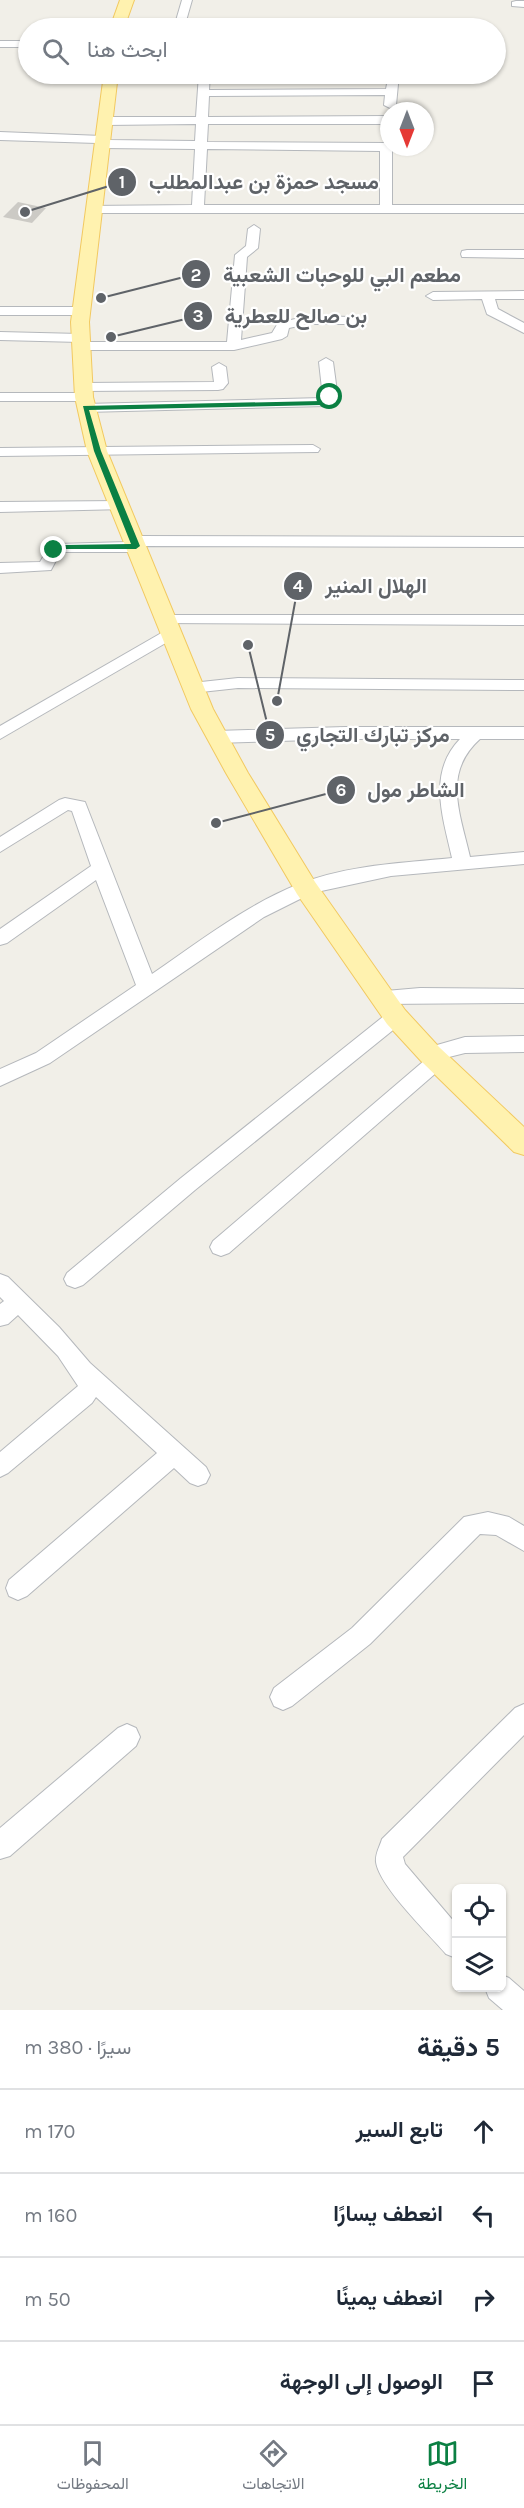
<!DOCTYPE html>
<html lang="ar">
<meta charset="utf-8">
<style>
:root{--surface:#fff;--page:#f2f2f3;--text:#1f2937;--muted:#747a83;--line:#e0e1e3;--accent:#0b8043}
body{margin:0;font-family:Karla,Vazirmatn,sans-serif;background:var(--page);color:var(--text);direction:rtl}
.controls{position:absolute;right:18px;bottom:18px;display:grid;overflow:hidden;border-radius:9px;box-shadow:0 2px 4px #0004}
.controls button{width:54px;height:54px;display:grid;place-items:center;padding:0;border:0;border-bottom:2px solid var(--line);background:var(--surface);color:var(--text);font:30px sans-serif}
.compass{position:absolute;left:380px;top:102px;width:54px;height:54px;border-radius:50%;background:var(--surface);box-shadow:0 2px 4px #0004;rotate:180deg}
.stop{position:absolute;width:18px;height:18px;margin:-14px;border:4px solid #0b8043;border-radius:50%;background:#fff}
.stop.end{background:#0b8043;border-color:#fff;box-shadow:0 2px 6px #0008}
.list{margin:0;padding:0;list-style:none}
h2{display:flex;justify-content:space-between;align-items:center;height:78px;margin:0;padding:0 24px;font-size:26px}
h2 small{font-size:20px;font-weight:400;color:var(--muted)}
.list li{display:grid;grid-template-columns:39px 1fr auto;gap:18px;align-items:center;box-sizing:border-box;height:84px;padding:0 24px;border-top:2px solid var(--line)}
.list b{display:block;font-size:22px;white-space:nowrap}
.list em{font-size:20px;font-style:normal;color:var(--muted)}
.icon{flex:none;width:33px;height:33px;fill:none;stroke:currentColor;stroke-width:2;stroke-linecap:round;stroke-linejoin:round}
.map{position:relative;flex:none;width:524px;height:2010px;overflow:hidden;direction:ltr}
.search{position:absolute;background:var(--surface);box-shadow:0 2px 4px #0004;left:18px;right:18px;top:18px;height:66px;display:flex;align-items:center;gap:15px;box-sizing:border-box;padding:0 21px;border-radius:33px;color:var(--muted);font-size:22px}
.sheet{height:414px;background:var(--surface)}
nav{display:flex;justify-content:space-around;align-items:center;box-sizing:border-box;height:84px;border-top:2px solid var(--line);background:var(--surface);font-size:16px;color:var(--muted)}
nav a{display:grid;justify-items:center;gap:3px}
nav .on{color:var(--accent)}
.map>svg:first-child{display:block}
.building{fill:#cccac5}
.lines{fill:none;stroke-linecap:round;stroke-linejoin:round}
.minor-casing{stroke:#b5b8bc;stroke-width:2}
.major-casing{stroke:#f2c960;stroke-width:2}
.minor{fill:#fff;fill-rule:evenodd}
.major{fill:#fff2af;fill-rule:evenodd}
.route{fill:#0b8043}
.leader{fill:none;stroke:#5f6368;stroke-width:2}
.callout-dot{fill:#5f6368;stroke:#fff;stroke-width:2}
.mark-label{font-size:18px;text-anchor:middle;font-weight:bold;fill:#fff}
.callout-label{font-size:21px;text-anchor:middle;font-weight:bold;fill:#5f6368;stroke:#fff;stroke-width:4.5;stroke-linejoin:round;paint-order:stroke}
</style>
<div class="map">
<svg width="524" height="2010" viewBox="0 0 524 2010">
<rect width="100%" height="100%" fill="#f1efe8"/>
<path class="building" d="M 18,202 L 46,208 L 32,223 L 3,217 Z"/>
<g class="lines">
<defs>
<g id="minor">
<path d="M 182,0 L 192,0 L 184,28 L 112,27 L 117,24 L 175,24 Z"/>
<path d="M 516,1 L 524,1 L 524,7 L 512,6 L 512,2 Z"/>
<rect x="0" y="41" width="28" height="6"/>
<path d="M 199,74 L 210,74 L 209,90 L 386,89 L 389,74 L 399,74 L 396,105 L 390,108 L 384,105 L 385,95 L 209,96 L 208,117 L 389,116 L 389,124 L 208,124 L 207,142 L 386,143 L 392,147 L 392,205 L 524,205 L 524,213 L 93,213 L 89,212 L 87,209 L 89,206 L 192,205 L 195,149 L 102,148 L 97,143 L 0,140 L 0,132 L 102,136 L 108,140 L 195,141 L 196,124 L 105,125 L 99,121 L 105,117 L 196,117 ZM 207,149 L 380,151 L 380,205 L 204,205 Z"/>
<path d="M 254,225 L 260,229 L 258,248 L 247,257 L 241,340 L 272,333 L 278,323 L 308,316 L 352,317 L 357,318 L 359,321 L 357,324 L 308,324 L 289,328 L 287,336 L 282,339 L 234,350 L 81,350 L 74,346 L 81,342 L 227,342 L 235,255 L 246,246 L 248,229 Z"/>
<path d="M 467,250 L 524,250 L 524,258 L 462,257 L 461,254 L 462,251 Z"/>
<path d="M 524,291 L 524,299 L 495,299 L 498,309 L 524,323 L 524,333 L 487,314 L 482,299 L 433,300 L 426,296 L 433,292 Z"/>
<path d="M 0,307 L 81,307 L 88,311 L 81,315 L 0,315 Z"/>
<path d="M 0,332 L 80,334 L 87,338 L 80,342 L 0,340 Z"/>
<path d="M 326,358 L 333,362 L 338,399 L 326,406 L 85,412 L 78,408 L 85,404 L 323,398 L 319,362 Z"/>
<path d="M 219,363 L 226,367 L 228,383 L 223,389 L 218,390 L 83,391 L 76,387 L 83,383 L 214,382 L 212,367 Z"/>
<path d="M 0,393 L 84,393 L 91,397 L 84,401 L 0,401 Z"/>
<path d="M 313,445 L 320,449 L 318,452 L 0,456 L 0,448 Z"/>
<path d="M 120,501 L 125,503 L 128,506 L 125,509 L 0,512 L 0,502 Z"/>
<path d="M 134,536 L 524,537 L 524,547 L 143,546 L 141,550 L 136,552 L 64,552 L 60,553 L 51,570 L 0,573 L 0,563 L 40,562 L 49,547 L 57,544 L 127,542 L 129,538 Z"/>
<path d="M 165,615 L 524,615 L 524,625 L 159,623 L 157,620 Z"/>
<path d="M 170,628 L 176,629 L 178,633 L 176,637 L 0,739 L 0,726 Z"/>
<path d="M 238,678 L 524,680 L 524,690 L 238,688 L 192,693 L 186,692 L 184,688 L 186,684 L 192,683 Z"/>
<path d="M 345,727 L 524,727 L 524,739 L 480,739 C 442,773 460,813 470,857 L 524,852 L 524,864 L 391,876 L 312,893 L 264,917 L 50,1063 L 0,1086 L 0,1069 L 36,1053 L 136,985 L 96,880 L 7,943 L 0,945 L 0,929 L 91,866 L 72,811 L 68,810 L 0,852 L 0,837 L 59,800 L 65,798 L 85,802 L 152,974 C 199,942 246,905 299,884 C 347,865 402,863 452,858 C 443,817 427,773 460,739 L 345,739 L 216,743 L 210,741 L 207,737 L 210,733 L 216,731 Z"/>
<path d="M 420,988 L 524,989 L 524,1003 L 381,1004 L 374,1002 L 371,997 L 374,992 Z"/>
<path d="M 396,1010 L 403,1012 L 406,1017 L 403,1022 L 195,1190 L 83,1285 L 75,1288 L 67,1285 L 64,1279 L 67,1273 L 181,1178 L 389,1012 Z"/>
<path d="M 524,1036 L 524,1052 L 465,1053 L 445,1058 L 447,1061 L 444,1066 L 229,1253 L 221,1256 L 213,1253 L 210,1247 L 213,1241 L 425,1060 L 420,1054 L 423,1049 L 465,1037 Z"/>
<path d="M 0,1274 L 8,1277 L 59,1327 L 90,1363 L 206,1467 L 210,1475 L 206,1483 L 198,1486 L 190,1483 L 174,1468 L 27,1596 L 18,1600 L 9,1596 L 6,1588 L 9,1580 L 157,1453 L 96,1397 L 92,1403 L 8,1473 L 0,1477 L 0,1452 L 78,1386 L 58,1356 L 18,1315 L 8,1324 L 0,1326 L 0,1304 L 4,1301 L 0,1297 Z"/>
<path d="M 488,1512 L 509,1517 L 524,1526 L 524,1551 L 496,1535 L 480,1534 L 370,1644 L 292,1706 L 283,1710 L 274,1706 L 270,1697 L 274,1688 L 352,1628 L 464,1517 Z"/>
<path d="M 524,1704 L 524,1735 L 403,1857 L 405,1864 L 456,1924 L 456,1958 L 446,1954 C 429,1934 379,1886 376,1862 C 375,1854 380,1846 382,1839 L 515,1708 Z"/>
<path d="M 127,1724 L 136,1728 L 140,1737 L 136,1746 L 10,1856 L 0,1859 L 0,1828 L 118,1728 Z"/>
<path d="M 502,1975 L 509,1978 L 524,1991 L 524,2010 L 503,2010 L 489,1998 L 485,1988 L 502,1988 Z"/>
</g>
<g id="major">
<path d="M 120,0 L 134,0 L 124,28 L 110,28 Z"/>
<path d="M 104,74 L 118,74 L 89,322 L 93,397 L 107,451 L 213,709 L 248,773 L 315,882 L 405,1010 L 439,1047 L 524,1127 L 524,1155 L 514,1152 L 421,1061 L 387,1024 L 297,894 L 226,773 L 191,709 L 87,451 L 75,397 L 71,322 Z"/>
</g>
</defs>
<use href="#minor" class="minor-casing"/>
<use href="#major" class="major-casing"/>
<use href="#minor" class="minor"/>
<use href="#major" class="major"/>
</g>
<path class="route" d="M 330,395 L 334,397 L 332,402 L 322,405 L 89,410 L 101,451 L 140,546 L 136,549 L 65,549 L 54,553 L 51,550 L 64,545 L 131,544 L 94,451 L 83,406 L 321,401 Z"/>
<path class="leader" d="M25 212L122 182M101 298L196 274M111 337L198 316M277 701L298 586M248 645L270 735M216 823L341 790"/>
<g class="callout-dot">
<circle cx="25" cy="212" r="6"/>
<circle cx="101" cy="298" r="6"/>
<circle cx="111" cy="337" r="6"/>
<circle cx="277" cy="701" r="6"/>
<circle cx="248" cy="645" r="6"/>
<circle cx="216" cy="823" r="6"/>
<circle cx="122" cy="182" r="15"/>
<circle cx="196" cy="274" r="15"/>
<circle cx="198" cy="316" r="15"/>
<circle cx="298" cy="586" r="15"/>
<circle cx="270" cy="735" r="15"/>
<circle cx="341" cy="790" r="15"/>
</g>
<g class="mark-label">
<text x="122" y="188">1</text>
<text x="196" y="281">2</text>
<text x="198" y="322">3</text>
<text x="298" y="592">4</text>
<text x="270" y="741">5</text>
<text x="341" y="796">6</text>
</g>
<g class="callout-label">
<text x="264" y="189">مسجد حمزة بن عبدالمطلب</text>
<text x="342" y="282">مطعم البي للوحبات الشعبية</text>
<text x="296" y="323">بن صالح للعطرية</text>
<text x="376" y="593">الهلال المنير</text>
<text x="373" y="742">مركز تبارك التجاري</text>
<text x="416" y="797">الشاطر مول</text>
</g>
</svg>
<div class="controls">
<button><svg class="icon" aria-label="locate" viewBox="0 0 24 24"><circle cx="12" cy="12" r="6"/><path d="M12 2v4M12 18v4M2 12h4M18 12h4"/></svg></button>
<button><svg class="icon" aria-label="layers" viewBox="0 0 24 24"><path d="M12 4l9 5-9 5-9-5zM3 14l9 5 9-5"/></svg></button>
</div>
<svg class="compass" viewBox="-18 -18 36 36"><path d="M0-13l5 13h-10z" fill="#e53935"/><path d="M0 13l5-13h-10z" fill="#747a83"/></svg>
<div class="stop" style="left:330px;top:397px"></div>
<div class="stop end" style="left:54px;top:550px"></div>
<div class="search"><svg class="icon" aria-label="search" viewBox="0 0 24 24"><circle cx="10" cy="10" r="6"/><path d="M15 15l6 6"/></svg>ابحث هنا</div>
</div>
<section class="sheet">
<h2>5 دقيقة<small>سيرًا · 380 m</small></h2>
<ul class="list">
<li><svg class="icon" aria-label="ahead" viewBox="0 0 24 24"><path d="M12 20V5M6 11l6-6 6 6"/></svg><div><b>تابع السير</b></div><em>170 m</em></li>
<li><svg class="icon" aria-label="left" viewBox="0 0 24 24"><path d="M17 20v-9H6M10 6l-5 5 5 5"/></svg><div><b>انعطف يسارًا</b></div><em>160 m</em></li>
<li><svg class="icon" aria-label="right" viewBox="0 0 24 24"><path d="M7 20v-9h11M14 6l5 5-5 5"/></svg><div><b>انعطف يمينًا</b></div><em>50 m</em></li>
<li><svg class="icon" aria-label="arrive" viewBox="0 0 24 24"><path d="M6 21V4h12l-3 4 3 4H6"/></svg><div><b>الوصول إلى الوجهة</b></div></li>
</ul>
</section>
<nav>
<a class="on"><svg class="icon" aria-label="map" viewBox="0 0 24 24"><path d="M3 6l6-2 6 2 6-2v14l-6 2-6-2-6 2zM9 4v14M15 6v14"/></svg>الخريطة</a>
<a><svg class="icon" aria-label="directions" viewBox="0 0 24 24"><path d="M12 3l9 9-9 9-9-9zM9 14v-3h6M13 9l2 2-2 2"/></svg>الاتجاهات</a>
<a><svg class="icon" aria-label="saved" viewBox="0 0 24 24"><path d="M7 4h10v16l-5-4-5 4z"/></svg>المحفوظات</a>
</nav>
